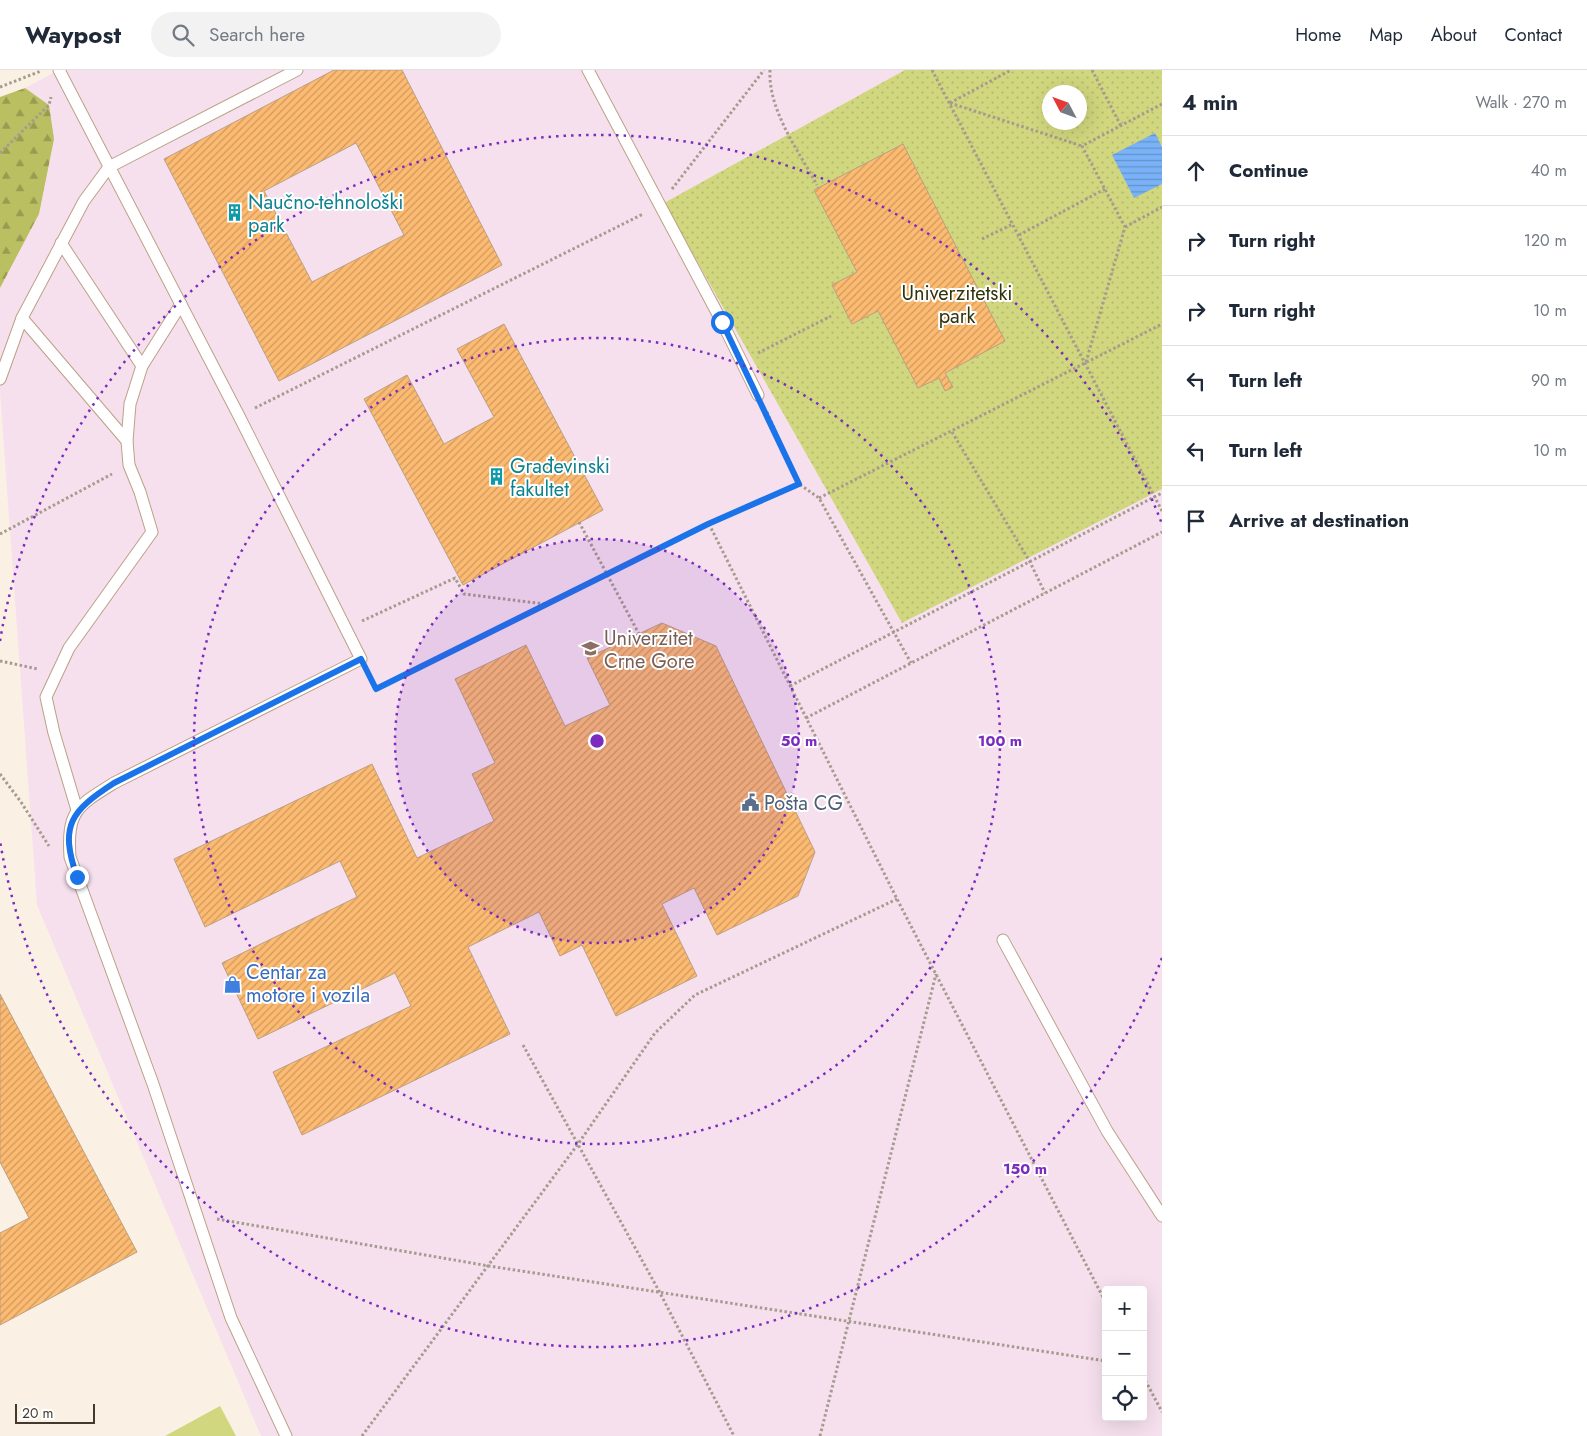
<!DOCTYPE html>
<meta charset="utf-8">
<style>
:root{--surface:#fff;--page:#f2f2f3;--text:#1f2937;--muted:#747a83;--line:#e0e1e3}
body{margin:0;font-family:Jost,sans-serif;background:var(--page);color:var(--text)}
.controls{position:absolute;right:15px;bottom:15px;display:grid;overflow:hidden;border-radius:5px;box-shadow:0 5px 20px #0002}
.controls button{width:45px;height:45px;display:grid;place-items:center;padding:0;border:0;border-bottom:1px solid var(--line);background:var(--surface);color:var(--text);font:25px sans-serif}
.compass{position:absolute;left:1042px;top:15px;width:45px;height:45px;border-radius:50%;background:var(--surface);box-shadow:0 5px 20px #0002;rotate:311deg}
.scale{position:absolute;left:15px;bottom:12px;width:80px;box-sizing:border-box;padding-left:5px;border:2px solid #44392d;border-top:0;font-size:14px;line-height:18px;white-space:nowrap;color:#44392d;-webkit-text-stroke:4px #fff;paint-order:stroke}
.stop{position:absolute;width:15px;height:15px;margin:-11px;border:4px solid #1a73e8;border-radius:50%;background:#fff}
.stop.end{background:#1a73e8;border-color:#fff;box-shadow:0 1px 5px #0008}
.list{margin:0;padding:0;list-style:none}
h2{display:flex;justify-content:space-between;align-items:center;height:65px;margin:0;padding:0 20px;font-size:21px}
h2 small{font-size:16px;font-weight:400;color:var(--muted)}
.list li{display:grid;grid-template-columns:32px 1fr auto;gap:15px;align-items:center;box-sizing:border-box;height:70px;padding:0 20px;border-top:1px solid var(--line)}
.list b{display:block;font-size:19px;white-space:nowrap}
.list em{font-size:16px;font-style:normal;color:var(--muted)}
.icon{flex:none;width:28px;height:28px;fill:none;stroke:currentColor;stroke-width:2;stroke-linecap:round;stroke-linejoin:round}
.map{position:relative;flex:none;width:1162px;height:1366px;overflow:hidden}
header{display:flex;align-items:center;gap:30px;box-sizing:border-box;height:70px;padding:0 25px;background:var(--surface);border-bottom:1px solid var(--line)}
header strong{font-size:24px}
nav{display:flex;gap:28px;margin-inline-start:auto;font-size:18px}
.search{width:350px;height:45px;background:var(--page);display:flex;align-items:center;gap:12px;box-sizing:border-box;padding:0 18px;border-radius:28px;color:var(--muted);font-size:19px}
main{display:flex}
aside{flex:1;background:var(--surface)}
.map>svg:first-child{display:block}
.education{fill:#f6e0ee;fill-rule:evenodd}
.grass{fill:url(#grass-dots);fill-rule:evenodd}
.forest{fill:url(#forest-firs)}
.pitch{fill:#d1d77e}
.water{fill:url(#water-rules)}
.building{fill:url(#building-hatch);stroke:#baa084;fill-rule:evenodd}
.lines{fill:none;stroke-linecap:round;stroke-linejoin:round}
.service-casing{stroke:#bca186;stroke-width:13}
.path{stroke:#a69b8f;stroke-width:3;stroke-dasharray:2.5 2.5;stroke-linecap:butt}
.service{stroke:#fff;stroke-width:11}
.path-bridge{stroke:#a69b8f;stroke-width:3;stroke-dasharray:2.5 2.5;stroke-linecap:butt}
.route{stroke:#1a73e8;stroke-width:6}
.ring{fill:none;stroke:#7b2cbf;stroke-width:2.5;stroke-dasharray:2.5 5}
.labels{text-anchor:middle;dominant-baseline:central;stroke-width:4;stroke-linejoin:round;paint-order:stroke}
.culture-label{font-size:20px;fill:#0d838f;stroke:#fff;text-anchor:start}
.park-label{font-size:20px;fill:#31330a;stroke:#fff}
.education-label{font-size:20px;fill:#785e54;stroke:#fff;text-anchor:start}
.service-label{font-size:20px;fill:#4e5e75;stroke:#fff;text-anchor:start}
.shop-label{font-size:20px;fill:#366cbe;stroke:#fff;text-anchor:start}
.centre{fill:#7b2cbf;stroke:#fff;stroke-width:2.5}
.ring-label{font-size:15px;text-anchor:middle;font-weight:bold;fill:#7b2cbf;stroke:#fff;stroke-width:4;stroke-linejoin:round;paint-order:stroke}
</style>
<header>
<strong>Waypost</strong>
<div class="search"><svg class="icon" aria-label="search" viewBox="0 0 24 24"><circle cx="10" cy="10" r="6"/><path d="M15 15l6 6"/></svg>Search here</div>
<nav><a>Home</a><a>Map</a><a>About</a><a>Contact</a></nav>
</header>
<main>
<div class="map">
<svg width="1162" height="1366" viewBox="0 0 1162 1366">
<defs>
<pattern id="grass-dots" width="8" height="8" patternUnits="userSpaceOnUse" patternTransform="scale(1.25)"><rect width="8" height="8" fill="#d1d77e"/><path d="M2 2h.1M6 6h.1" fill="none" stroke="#b5b96d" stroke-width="1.8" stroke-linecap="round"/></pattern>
<pattern id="forest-firs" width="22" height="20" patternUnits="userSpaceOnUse" patternTransform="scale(1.25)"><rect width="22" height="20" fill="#babf61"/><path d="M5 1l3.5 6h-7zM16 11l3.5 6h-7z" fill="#999c50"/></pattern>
<pattern id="water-rules" width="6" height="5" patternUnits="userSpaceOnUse" patternTransform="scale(1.25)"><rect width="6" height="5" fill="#79b2f8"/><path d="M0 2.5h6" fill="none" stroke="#6592c9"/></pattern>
<pattern id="building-hatch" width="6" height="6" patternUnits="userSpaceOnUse" patternTransform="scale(1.25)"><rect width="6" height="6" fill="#fdbb72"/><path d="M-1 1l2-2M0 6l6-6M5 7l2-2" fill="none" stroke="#ce995e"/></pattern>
</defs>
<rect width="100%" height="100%" fill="#fbf0e4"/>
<path class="education" d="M 59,0 L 1162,0 L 1162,1366 L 261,1366 L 37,835 L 0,322 L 0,218 L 39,144 L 49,35 L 25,18 ZM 1050,22 L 1080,22 L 1080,52 L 1050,52 ZM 1106,1220 L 1143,1220 L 1143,1347 L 1106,1347 Z"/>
<path class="grass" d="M 905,0 L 1162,0 L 1162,419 L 902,553 L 664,133 ZM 1050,22 L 1080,22 L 1080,52 L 1050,52 Z"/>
<path class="forest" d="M 25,18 L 49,35 L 54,69 L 39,144 L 0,218 L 0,27 Z"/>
<path class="pitch" d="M 220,1336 L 236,1366 L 165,1366 Z"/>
<path class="water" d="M 1155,63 L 1162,77 L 1162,114 L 1134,128 L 1112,85 Z"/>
<g class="building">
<path d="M 334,0 L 402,0 L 502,195 L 279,311 L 164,89 ZM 356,73 L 404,165 L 312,212 L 264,121 Z"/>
<path d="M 903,74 L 1005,271 L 945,303 L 953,317 L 945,321 L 939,308 L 918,318 L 878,241 L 852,254 L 832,215 L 857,202 L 814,120 Z"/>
<path d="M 504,254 L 603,440 L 463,515 L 364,329 L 407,305 L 444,374 L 494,347 L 457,279 Z"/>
<path d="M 662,553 L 716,576 L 815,782 L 798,826 L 717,865 L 694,818 L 662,834 L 697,906 L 616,946 L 582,875 L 560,886 L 539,842 L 468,877 L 510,964 L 302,1065 L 273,1002 L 411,936 L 395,903 L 258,969 L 222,893 L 357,827 L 340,791 L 205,857 L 174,789 L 372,694 L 417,788 L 494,751 L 472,704 L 495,693 L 455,609 L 526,575 L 565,656 L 610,635 L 587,588 Z"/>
<path d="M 0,924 L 137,1182 L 0,1255 L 0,1163 L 29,1148 L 0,1092 Z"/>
</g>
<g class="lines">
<defs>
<g id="service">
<path d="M 59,0 L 239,346 L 361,589 L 114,713 C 77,736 67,741 70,787 L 153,1014 L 231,1248 L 286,1366"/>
<path d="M 588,0 L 722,252 L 758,325"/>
<path d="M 61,173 L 142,296"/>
<path d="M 22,248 L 127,371"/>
<path d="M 0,309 L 22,248 L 84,131 L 109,97 L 297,0"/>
<path d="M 77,740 L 54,663 L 46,627 L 69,578 L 152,462 L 140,422 L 129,395 L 127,371 L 130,334 L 142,296 L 181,234"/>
<path d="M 1003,870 L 1107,1061 L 1162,1146"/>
</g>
</defs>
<use href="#service" class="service-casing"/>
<g class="path">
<path d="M 770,0 C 768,40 798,80 817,115"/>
<path d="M 932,0 L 1162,441"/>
<path d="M 1092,0 L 1121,56"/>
<path d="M 0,17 L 41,1"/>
<path d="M 950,33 L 1082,76"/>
<path d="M 950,33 L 1011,0"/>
<path d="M 0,83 L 49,35 L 51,27"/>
<path d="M 672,119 L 764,0"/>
<path d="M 1125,157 L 1162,137"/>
<path d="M 1019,165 L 1105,119"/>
<path d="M 982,169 L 1013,154"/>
<path d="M 758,283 L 831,246"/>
<path d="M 1086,292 L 1125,157 L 1082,76 L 1162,34"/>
<path d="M 255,338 L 643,144"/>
<path d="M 767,342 L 799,414 L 819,428 L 911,593"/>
<path d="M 952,362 L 1030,492 L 1045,523"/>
<path d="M 819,428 L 1162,254"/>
<path d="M 709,454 L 897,829 L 1106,1233"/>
<path d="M 0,464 L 112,404"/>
<path d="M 362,551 L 455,508 L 464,524 L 545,534"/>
<path d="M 0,591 L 38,599"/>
<path d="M 369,605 L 375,619 L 709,454 L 799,414"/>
<path d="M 790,616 L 1162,423"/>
<path d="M 806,648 L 1162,462"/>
<path d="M 0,704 L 21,732 L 49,776"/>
<path d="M 523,975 L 659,1221 L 734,1366"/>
<path d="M 217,1149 L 489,1196 L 1106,1291"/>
<path d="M 1143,1306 L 1162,1342"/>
<path d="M 362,1366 L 578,1074 L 655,963 L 695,925 L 897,829"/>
<path d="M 820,1366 L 936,904"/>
</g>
<use href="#service" class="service"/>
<path class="path-bridge" d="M 579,452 L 639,564"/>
</g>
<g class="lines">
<path class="route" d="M 77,807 C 59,755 71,741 114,713 L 361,589 L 376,619 L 708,454 L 799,414 L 722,252"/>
</g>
<circle cx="597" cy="671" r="202" fill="#7b2cbf" fill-opacity=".12"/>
<g class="ring">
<circle cx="597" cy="671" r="202"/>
<circle cx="597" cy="671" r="403"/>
<path d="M1162 888A605 605 0 0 1 0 771M0 571A605 605 0 0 1 1162 454"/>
</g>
<defs>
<symbol id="building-bare" viewBox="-9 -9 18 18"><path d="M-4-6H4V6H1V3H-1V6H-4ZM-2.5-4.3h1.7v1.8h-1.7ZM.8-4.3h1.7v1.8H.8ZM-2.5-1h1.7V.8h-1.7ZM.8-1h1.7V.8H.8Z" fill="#0f9aa8" stroke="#fff" stroke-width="2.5" paint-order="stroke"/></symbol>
<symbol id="university-bare" viewBox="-9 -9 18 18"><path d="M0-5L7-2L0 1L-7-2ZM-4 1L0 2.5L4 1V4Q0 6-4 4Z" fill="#8d6e63" stroke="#fff" stroke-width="2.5" paint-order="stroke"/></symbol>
<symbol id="civic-bare" viewBox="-9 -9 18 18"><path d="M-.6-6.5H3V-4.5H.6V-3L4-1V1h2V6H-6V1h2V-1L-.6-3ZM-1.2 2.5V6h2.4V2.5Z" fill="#5c6f8a" stroke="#fff" stroke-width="2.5" paint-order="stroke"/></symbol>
<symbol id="shop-bare" viewBox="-9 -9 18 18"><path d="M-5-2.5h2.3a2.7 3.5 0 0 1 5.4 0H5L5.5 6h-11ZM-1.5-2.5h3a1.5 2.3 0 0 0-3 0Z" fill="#3f7fe0" stroke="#fff" stroke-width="2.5" paint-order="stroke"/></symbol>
</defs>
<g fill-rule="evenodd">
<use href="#building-bare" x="222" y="130" width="25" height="25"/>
<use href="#building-bare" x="484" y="394" width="25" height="25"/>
<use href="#university-bare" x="578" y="566" width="25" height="25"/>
<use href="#civic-bare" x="738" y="720" width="25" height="25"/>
<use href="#shop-bare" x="220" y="902" width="25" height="25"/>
</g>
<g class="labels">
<g class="culture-label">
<text x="248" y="132">Naučno-tehnološki<tspan x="248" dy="23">park</tspan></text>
<text x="510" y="396">Građevinski<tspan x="510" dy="23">fakultet</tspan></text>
</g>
<g class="park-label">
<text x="957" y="223">Univerzitetski<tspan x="957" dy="23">park</tspan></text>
</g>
<g class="education-label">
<text x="604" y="568">Univerzitet<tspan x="604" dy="23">Crne Gore</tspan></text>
</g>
<g class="service-label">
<text x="764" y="733">Pošta CG</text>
</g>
<g class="shop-label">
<text x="246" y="902">Centar za<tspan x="246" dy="23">motore i vozila</tspan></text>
</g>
</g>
<circle cx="597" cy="671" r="8" class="centre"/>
<g class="ring-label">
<text x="799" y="676">50 m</text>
<text x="1000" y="676">100 m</text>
<text x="1025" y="1104">150 m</text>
</g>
</svg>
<div class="controls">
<button>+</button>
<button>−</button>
<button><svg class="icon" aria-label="locate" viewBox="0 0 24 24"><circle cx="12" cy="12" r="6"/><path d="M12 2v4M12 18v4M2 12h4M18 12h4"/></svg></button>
</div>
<svg class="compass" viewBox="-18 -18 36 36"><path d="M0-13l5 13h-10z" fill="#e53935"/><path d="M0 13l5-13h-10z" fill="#747a83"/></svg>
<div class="scale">20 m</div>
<div class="stop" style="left:722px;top:252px"></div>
<div class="stop end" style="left:77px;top:807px"></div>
</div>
<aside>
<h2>4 min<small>Walk · 270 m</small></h2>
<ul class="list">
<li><svg class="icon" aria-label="ahead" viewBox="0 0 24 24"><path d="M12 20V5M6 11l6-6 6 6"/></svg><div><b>Continue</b></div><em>40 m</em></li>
<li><svg class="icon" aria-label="right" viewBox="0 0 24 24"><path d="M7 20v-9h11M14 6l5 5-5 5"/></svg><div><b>Turn right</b></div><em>120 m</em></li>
<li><svg class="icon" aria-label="right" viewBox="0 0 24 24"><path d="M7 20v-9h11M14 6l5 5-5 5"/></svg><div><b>Turn right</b></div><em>10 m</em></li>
<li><svg class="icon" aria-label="left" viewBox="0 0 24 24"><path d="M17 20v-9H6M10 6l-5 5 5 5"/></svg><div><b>Turn left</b></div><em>90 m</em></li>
<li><svg class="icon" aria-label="left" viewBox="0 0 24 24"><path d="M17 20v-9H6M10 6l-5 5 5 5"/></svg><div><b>Turn left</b></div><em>10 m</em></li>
<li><svg class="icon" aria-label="arrive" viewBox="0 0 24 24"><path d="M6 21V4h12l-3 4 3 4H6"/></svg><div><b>Arrive at destination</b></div></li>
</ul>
</aside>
</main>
